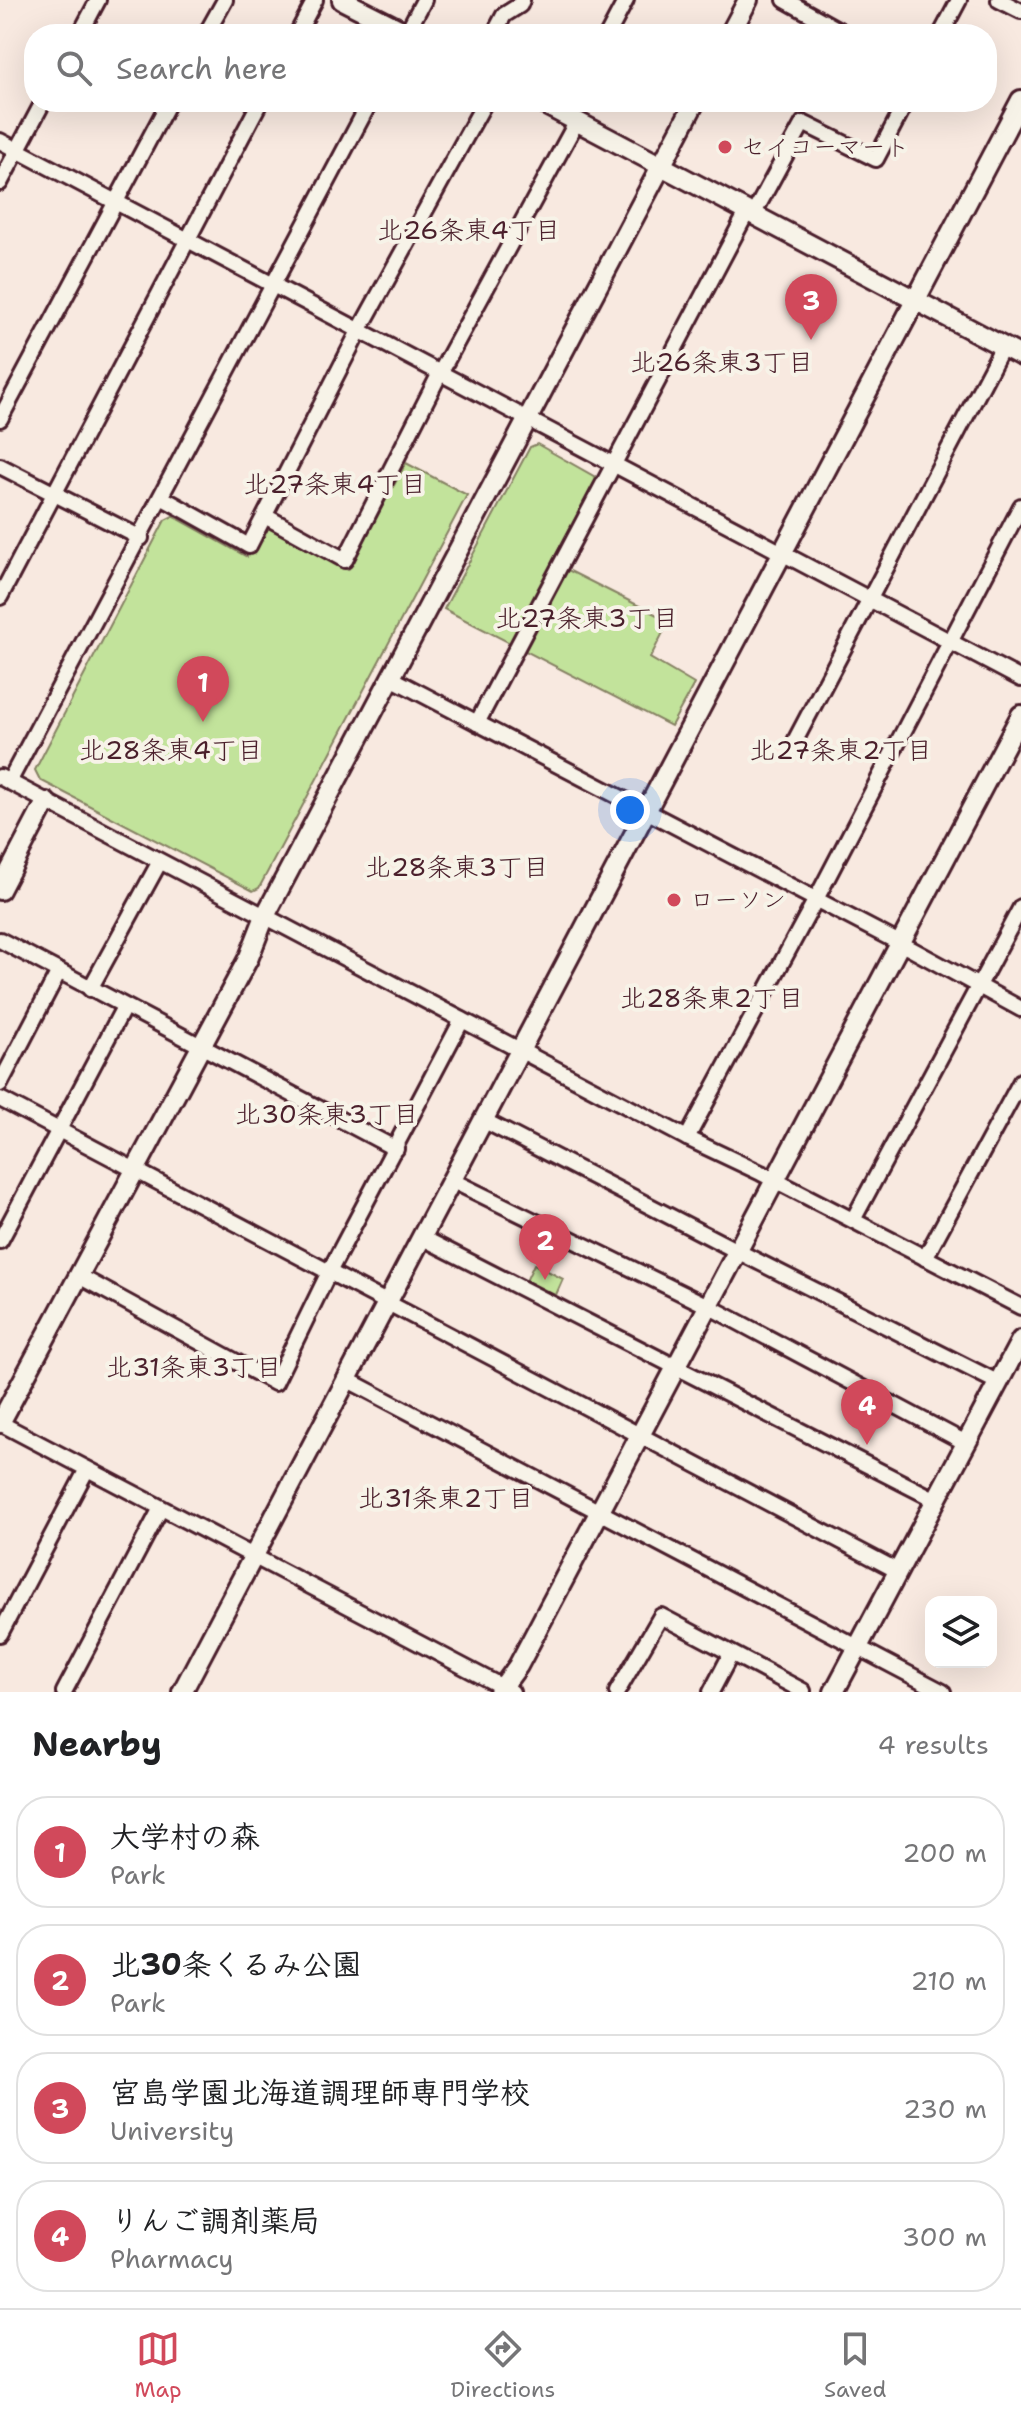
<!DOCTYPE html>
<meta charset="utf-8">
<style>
:root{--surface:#fff;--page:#f6f6f6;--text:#202124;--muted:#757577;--line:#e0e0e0;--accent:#d1495b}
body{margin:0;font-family:"Shantell Sans","Klee One",sans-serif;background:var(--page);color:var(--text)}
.controls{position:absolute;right:24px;bottom:24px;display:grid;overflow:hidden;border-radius:16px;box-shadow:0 8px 32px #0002}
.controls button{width:72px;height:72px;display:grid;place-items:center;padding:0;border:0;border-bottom:2px solid var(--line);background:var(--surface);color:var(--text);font:40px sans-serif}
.you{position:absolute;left:630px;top:810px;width:28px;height:28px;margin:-20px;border:6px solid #fff;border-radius:50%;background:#1a73e8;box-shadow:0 0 0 12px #1a73e833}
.badge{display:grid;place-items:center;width:52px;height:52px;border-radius:50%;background:var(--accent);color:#fff;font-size:26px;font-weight:700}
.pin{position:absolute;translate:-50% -66px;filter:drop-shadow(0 2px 4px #0008)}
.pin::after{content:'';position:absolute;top:42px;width:28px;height:24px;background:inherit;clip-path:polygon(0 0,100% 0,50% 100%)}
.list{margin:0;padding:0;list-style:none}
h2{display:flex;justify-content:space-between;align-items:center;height:104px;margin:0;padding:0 32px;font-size:34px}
h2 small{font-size:26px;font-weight:400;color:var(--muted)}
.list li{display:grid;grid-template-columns:52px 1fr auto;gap:24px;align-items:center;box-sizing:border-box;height:112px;margin:0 16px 16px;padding:0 16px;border:2px solid var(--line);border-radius:32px}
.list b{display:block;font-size:30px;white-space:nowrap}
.list p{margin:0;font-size:26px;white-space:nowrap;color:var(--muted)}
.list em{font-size:26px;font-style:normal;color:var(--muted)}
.icon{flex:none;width:44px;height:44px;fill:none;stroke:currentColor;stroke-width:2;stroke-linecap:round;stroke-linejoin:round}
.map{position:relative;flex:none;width:1021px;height:1692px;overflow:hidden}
.search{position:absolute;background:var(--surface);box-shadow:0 8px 32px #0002;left:24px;right:24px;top:24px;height:88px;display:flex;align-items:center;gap:20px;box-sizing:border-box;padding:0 28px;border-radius:32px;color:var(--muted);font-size:30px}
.sheet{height:616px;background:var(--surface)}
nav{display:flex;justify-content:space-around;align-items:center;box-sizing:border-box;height:112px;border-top:2px solid var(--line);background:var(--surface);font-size:22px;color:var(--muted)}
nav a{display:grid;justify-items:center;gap:4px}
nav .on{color:var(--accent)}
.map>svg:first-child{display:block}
.green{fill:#c2e39b;stroke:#868163;stroke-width:2}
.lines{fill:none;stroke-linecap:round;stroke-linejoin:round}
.minor-casing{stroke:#4a1f2b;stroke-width:20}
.tertiary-casing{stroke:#4a1f2b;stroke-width:24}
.minor{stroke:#f7f3e8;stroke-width:14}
.tertiary{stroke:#f7f3e8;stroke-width:18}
.poi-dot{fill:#d1495b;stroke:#f7f3e8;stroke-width:3}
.labels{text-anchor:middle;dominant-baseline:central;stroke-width:8;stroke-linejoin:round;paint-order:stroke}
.poi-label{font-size:24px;fill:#4a1f2b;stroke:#f7f3e8;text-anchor:start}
.neighbourhood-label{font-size:26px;fill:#4a1f2b;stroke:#f7f3e8}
</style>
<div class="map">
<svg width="1021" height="1692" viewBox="0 0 1021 1692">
<rect width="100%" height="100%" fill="#f8e9e0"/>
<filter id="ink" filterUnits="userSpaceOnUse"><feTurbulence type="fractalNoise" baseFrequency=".0125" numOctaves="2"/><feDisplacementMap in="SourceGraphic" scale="16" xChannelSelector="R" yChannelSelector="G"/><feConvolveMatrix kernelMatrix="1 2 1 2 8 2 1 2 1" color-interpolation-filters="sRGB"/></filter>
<g filter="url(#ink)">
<g class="green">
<path d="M 537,444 L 597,478 L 552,562 L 669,621 L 650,658 L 694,684 L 671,726 L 444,609 L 530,447 Z"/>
<path d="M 406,463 L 467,495 L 259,888 L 253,891 L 40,780 L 35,770 L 165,520 L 173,516 L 247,557 L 262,530 L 270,527 L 348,570 Z"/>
<path d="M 534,1264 L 563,1279 L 555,1297 L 526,1281 Z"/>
</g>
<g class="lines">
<defs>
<g id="minor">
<path d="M 785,0 L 846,34"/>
<path d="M 999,0 L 1021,11"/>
<path d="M 80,34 L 98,0"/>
<path d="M 206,34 L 225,0"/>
<path d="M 297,34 L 315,0"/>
<path d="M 406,34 L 424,0"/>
<path d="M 494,34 L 504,15 L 520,5 L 522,0"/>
<path d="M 608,34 L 626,0"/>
<path d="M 941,34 L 959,0"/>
<path d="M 0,141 L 1021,679"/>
<path d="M 0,183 L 43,102"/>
<path d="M 753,215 L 803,123 L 876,159 L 906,102"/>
<path d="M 0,419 L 169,102"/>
<path d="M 0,466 L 141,538"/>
<path d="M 161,497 L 249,546 L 359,331 L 485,102"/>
<path d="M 265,516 L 345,560 L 440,373 L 577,121"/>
<path d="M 0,597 L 260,102"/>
<path d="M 391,678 L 913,950 L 1021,1009"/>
<path d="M 477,723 L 747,212"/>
<path d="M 796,739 L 1003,346"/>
<path d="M 0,777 L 687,1138 L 761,1173 L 1021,1307"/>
<path d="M 9,782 L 370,102"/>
<path d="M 0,940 L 396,1149"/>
<path d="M 90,989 L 159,863"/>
<path d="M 0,1084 L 58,973"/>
<path d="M 0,1099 L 898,1571"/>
<path d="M 485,1121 L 739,1252 L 999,1383"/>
<path d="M 687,1138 L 823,886 L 1021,506"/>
<path d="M 453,1181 L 710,1307 L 966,1443"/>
<path d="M 853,1220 L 1021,907"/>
<path d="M 423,1238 L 936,1500"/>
<path d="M 0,1241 L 124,1007"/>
<path d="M 925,1258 L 1021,1081"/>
<path d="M 79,1276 L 275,1383 L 329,1272 L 462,1020"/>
<path d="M 346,1379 L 943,1692"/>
<path d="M 0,1423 L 512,1692"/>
<path d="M 0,1634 L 87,1469"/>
<path d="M 64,1692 L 161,1508"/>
<path d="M 617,1692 L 661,1616 L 803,1691"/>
<path d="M 711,1692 L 731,1654"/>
</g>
<g id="tertiary">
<path d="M 342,0 L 409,34"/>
<path d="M 730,34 L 748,0"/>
<path d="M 540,102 L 1021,356"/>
<path d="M 0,890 L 46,802"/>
<path d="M 0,1423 L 249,957 L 265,916 L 695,102"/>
<path d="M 182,1692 L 1021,100"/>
<path d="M 499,1692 L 518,1666 L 1021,715"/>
<path d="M 834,1692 L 1021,1340"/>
</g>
</defs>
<use href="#minor" class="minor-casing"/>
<use href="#tertiary" class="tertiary-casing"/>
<use href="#minor" class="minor"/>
<use href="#tertiary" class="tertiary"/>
</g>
</g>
<g class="poi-dot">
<circle cx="725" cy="147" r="8"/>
<circle cx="674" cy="900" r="8"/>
</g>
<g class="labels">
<g class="poi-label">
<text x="741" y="147">セイコーマート</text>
<text x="690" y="900">ローソン</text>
</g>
<g class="neighbourhood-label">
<text x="469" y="229">北26条東4丁目</text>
<text x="722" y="361">北26条東3丁目</text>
<text x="335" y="483">北27条東4丁目</text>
<text x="587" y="617">北27条東3丁目</text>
<text x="171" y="749">北28条東4丁目</text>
<text x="841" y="749">北27条東2丁目</text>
<text x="457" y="866">北28条東3丁目</text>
<text x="712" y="997">北28条東2丁目</text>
<text x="327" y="1113">北30条東3丁目</text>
<text x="194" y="1366">北31条東3丁目</text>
<text x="446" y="1497">北31条東2丁目</text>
</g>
</g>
</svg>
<div class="controls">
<button><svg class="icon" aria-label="layers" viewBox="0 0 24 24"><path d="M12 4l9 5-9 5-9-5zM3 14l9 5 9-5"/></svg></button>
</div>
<div class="you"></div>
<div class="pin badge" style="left:203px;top:722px">1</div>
<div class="pin badge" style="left:545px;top:1280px">2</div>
<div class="pin badge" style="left:811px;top:340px">3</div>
<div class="pin badge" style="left:867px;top:1445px">4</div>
<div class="search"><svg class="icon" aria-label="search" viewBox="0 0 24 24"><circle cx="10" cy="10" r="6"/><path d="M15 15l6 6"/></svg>Search here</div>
</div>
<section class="sheet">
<h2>Nearby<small>4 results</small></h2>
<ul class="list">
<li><span class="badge">1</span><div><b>大学村の森</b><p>Park</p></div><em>200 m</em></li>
<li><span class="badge">2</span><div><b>北30条くるみ公園</b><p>Park</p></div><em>210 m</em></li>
<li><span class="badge">3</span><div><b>宮島学園北海道調理師専門学校</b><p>University</p></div><em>230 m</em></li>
<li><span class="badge">4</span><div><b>りんご調剤薬局</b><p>Pharmacy</p></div><em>300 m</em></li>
</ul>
</section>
<nav>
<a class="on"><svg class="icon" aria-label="map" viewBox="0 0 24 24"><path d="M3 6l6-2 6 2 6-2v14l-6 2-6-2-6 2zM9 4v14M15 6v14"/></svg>Map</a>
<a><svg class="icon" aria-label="directions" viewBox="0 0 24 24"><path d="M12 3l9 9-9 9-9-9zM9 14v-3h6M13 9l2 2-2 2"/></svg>Directions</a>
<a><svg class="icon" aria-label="saved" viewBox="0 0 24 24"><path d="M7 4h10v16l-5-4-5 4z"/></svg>Saved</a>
</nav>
